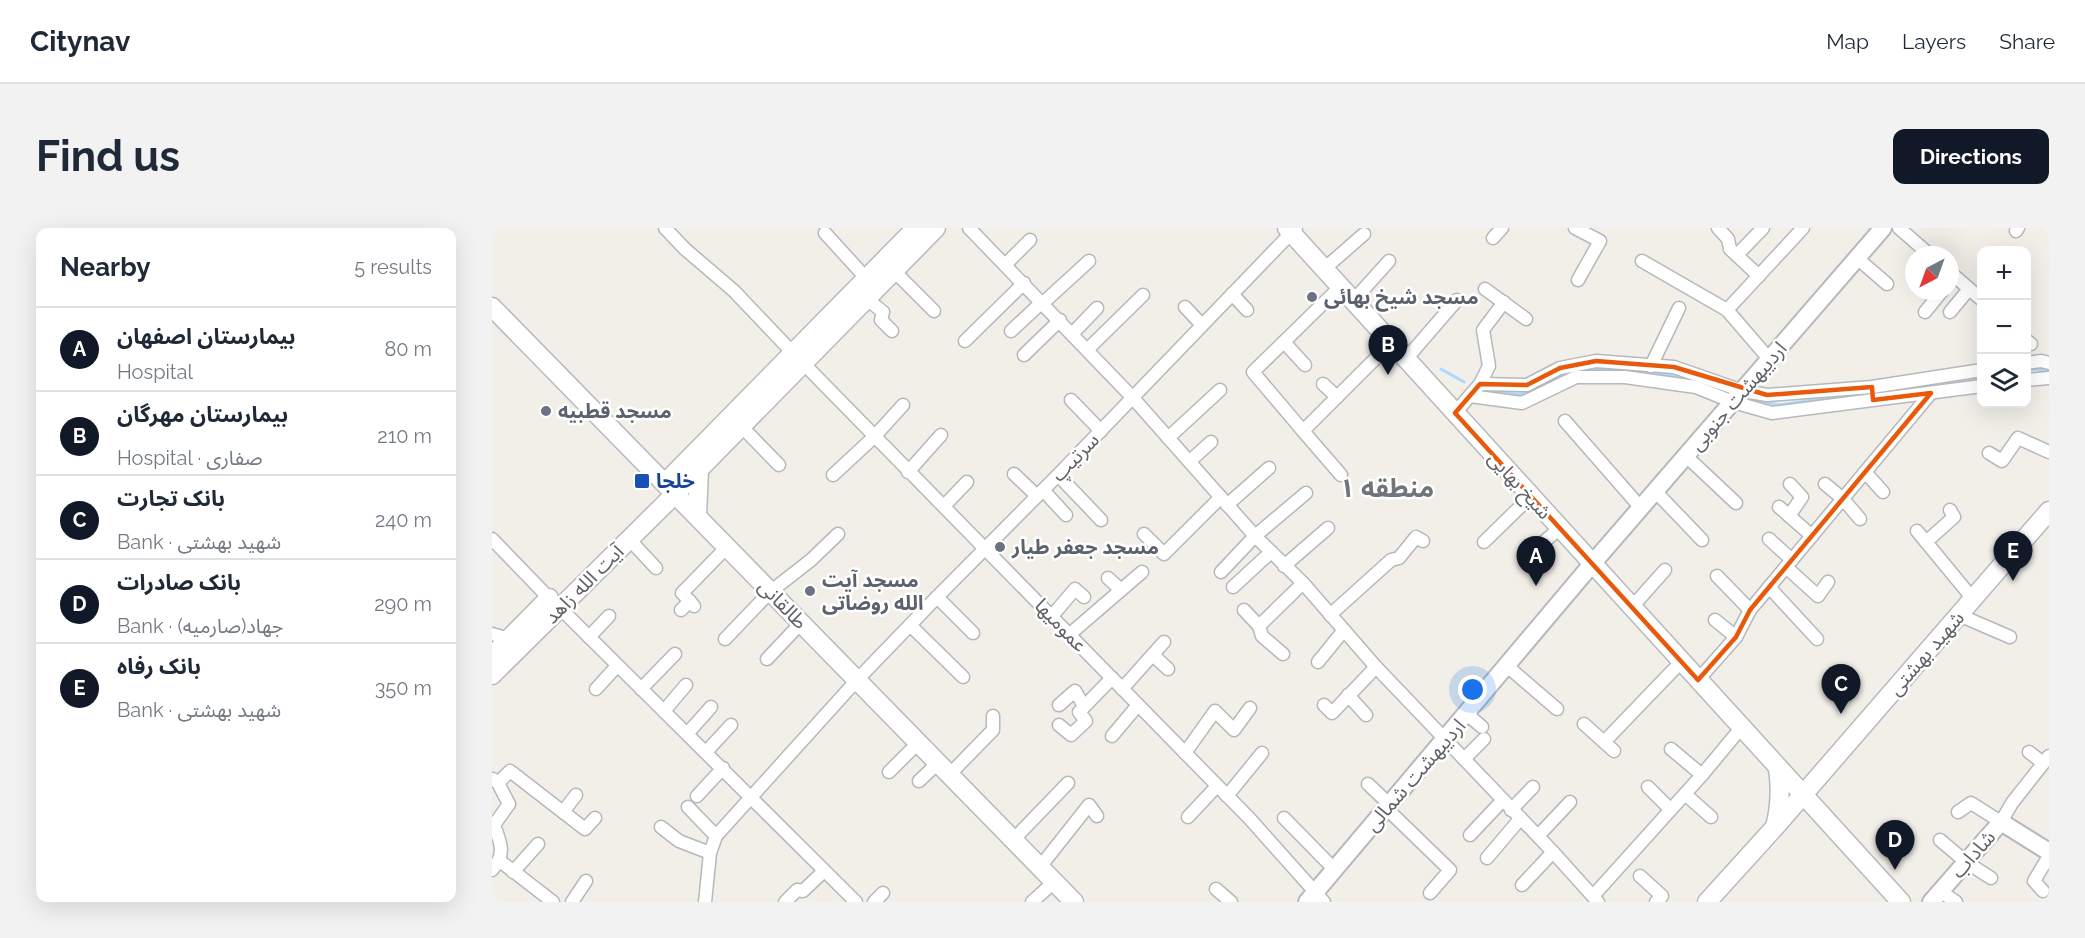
<!DOCTYPE html>
<meta charset="utf-8">
<style>
:root{--surface:#fff;--page:#f2f2f3;--text:#1f2937;--muted:#747a83;--line:#e0e1e3;--accent:#111827}
body{margin:0;font-family:Raleway,"Noto Sans Arabic",sans-serif;background:var(--page);color:var(--text)}
.controls{position:absolute;right:18px;top:18px;display:grid;overflow:hidden;border-radius:12px;box-shadow:0 6px 24px #0002}
.controls button{width:54px;height:54px;display:grid;place-items:center;padding:0;border:0;border-bottom:2px solid var(--line);background:var(--surface);color:var(--text);font:30px sans-serif}
.compass{position:absolute;left:1413px;top:18px;width:54px;height:54px;border-radius:50%;background:var(--surface);box-shadow:0 6px 24px #0002;rotate:221deg}
.you{position:absolute;left:981px;top:462px;width:21px;height:21px;margin:-15px;border:4px solid #fff;border-radius:50%;background:#1a73e8;box-shadow:0 0 0 9px #1a73e833}
.badge{display:grid;place-items:center;width:39px;height:39px;border-radius:50%;background:var(--accent);color:#fff;font-size:20px;font-weight:700}
.pin{position:absolute;translate:-50% -50px;filter:drop-shadow(0 2px 3px #0008)}
.pin::after{content:'';position:absolute;top:32px;width:21px;height:18px;background:inherit;clip-path:polygon(0 0,100% 0,50% 100%)}
.list{margin:0;padding:0;list-style:none}
h2{display:flex;justify-content:space-between;align-items:center;height:78px;margin:0;padding:0 24px;font-size:26px}
h2 small{font-size:20px;font-weight:400;color:var(--muted)}
.list li{display:grid;grid-template-columns:39px 1fr auto;gap:18px;align-items:center;box-sizing:border-box;height:84px;padding:0 24px;border-top:2px solid var(--line)}
.list b{display:block;font-size:22px;white-space:nowrap}
.list p{margin:0;font-size:20px;white-space:nowrap;color:var(--muted)}
.list em{font-size:20px;font-style:normal;color:var(--muted)}
.icon{flex:none;width:33px;height:33px;fill:none;stroke:currentColor;stroke-width:2;stroke-linecap:round;stroke-linejoin:round}
.map{position:relative;flex:none;width:1557px;height:674px;overflow:hidden;border-radius:12px}
header{display:flex;align-items:center;gap:36px;box-sizing:border-box;height:84px;padding:0 30px;background:var(--surface);border-bottom:2px solid var(--line)}
header strong{font-size:28px}
nav{display:flex;gap:33px;margin-inline-start:auto;font-size:21px}
.intro{display:flex;align-items:center;justify-content:space-between;box-sizing:border-box;height:144px;padding:0 36px}
h1{margin:0;font-size:42px}
.button{padding:15px 27px;border-radius:12px;background:var(--accent);color:#fff;font-size:21px;font-weight:700}
main{display:flex;gap:36px;padding:0 36px}
aside{flex:1;background:var(--surface);border-radius:12px;box-shadow:0 6px 24px #0002}
.map>svg:first-child{display:block}
.lines{fill:none;stroke-linecap:round;stroke-linejoin:round}
.stream{stroke:#aadaff;stroke-width:3}
.minor-casing{stroke:#b5b8bc;stroke-width:15}
.tertiary-casing{stroke:#b5b8bc;stroke-width:20}
.secondary-casing{stroke:#b6babf;stroke-width:21}
.minor{stroke:#fff;stroke-width:12}
.tertiary{stroke:#fff;stroke-width:16}
.secondary{stroke:#fff;stroke-width:18}
.marked{fill:none;stroke:#e8590c;stroke-width:4.5;stroke-linejoin:round}
.worship-dot{fill:#6b7280;stroke:#fff;stroke-width:2}
.transit-dot{fill:#1a4fb4;stroke:#fff;stroke-width:2}
.labels{text-anchor:middle;dominant-baseline:central;stroke-width:5;stroke-linejoin:round;paint-order:stroke}
.worship-label{font-size:20px;font-weight:bold;fill:#5b616d;stroke:#fff;text-anchor:start}
.street-label{font-size:20px;fill:#5f6368;stroke:#fff}
.transit-label{font-size:20px;font-weight:bold;fill:#164399;stroke:#fff;text-anchor:start}
.district-label{font-size:26px;font-weight:bold;fill:#70757a;stroke:#fff}
</style>
<header>
<strong>Citynav</strong>
<nav><a>Map</a><a>Layers</a><a>Share</a></nav>
</header>
<div class="intro"><h1>Find us</h1><a class="button">Directions</a></div>
<main>
<aside>
<h2>Nearby<small>5 results</small></h2>
<ul class="list">
<li><span class="badge">A</span><div><b>بیمارستان اصفهان</b><p>Hospital</p></div><em>80 m</em></li>
<li><span class="badge">B</span><div><b>بیمارستان مهرگان</b><p>Hospital · صفاری</p></div><em>210 m</em></li>
<li><span class="badge">C</span><div><b>بانک تجارت</b><p>Bank · شهید بهشتی</p></div><em>240 m</em></li>
<li><span class="badge">D</span><div><b>بانک صادرات</b><p>Bank · جهاد(صارمیه)</p></div><em>290 m</em></li>
<li><span class="badge">E</span><div><b>بانک رفاه</b><p>Bank · شهید بهشتی</p></div><em>350 m</em></li>
</ul>
</aside>
<div class="map">
<svg width="1557" height="674" viewBox="0 0 1557 674">
<rect width="100%" height="100%" fill="#f1efe8"/>
<g class="lines">
<g class="stream">
<path d="M 949,141 L 972,154"/>
<path d="M 1534,143 L 1544,141 L 1557,144"/>
<path d="M 1450,154 L 1490,149"/>
<path d="M 1047,157 C 1057,153 1067,146 1077,144 C 1106,137 1173,144 1201,153"/>
<path d="M 1216,158 L 1230,162"/>
<path d="M 1001,165 L 1028,166 L 1039,161"/>
<path d="M 1254,169 L 1287,177 L 1363,166"/>
</g>
<defs>
<g id="minor">
<path d="M 173,0 L 193,21 L 242,63 L 300,124"/>
<path d="M 477,0 L 641,170 L 763,308 L 811,355 L 884,439 L 1061,624 L 1106,674"/>
<path d="M 1083,0 L 1108,13 L 1086,52"/>
<path d="M 1226,0 L 1236,11 L 1238,21 L 1267,48"/>
<path d="M 1407,0 L 1438,27"/>
<path d="M 1524,3 L 1526,0"/>
<path d="M 333,5 L 374,50"/>
<path d="M 1001,10 L 1010,0"/>
<path d="M 1245,27 L 1271,0"/>
<path d="M 1365,30 L 1395,56"/>
<path d="M 1150,33 L 1235,82 L 1278,132"/>
<path d="M 514,36 L 538,12"/>
<path d="M 832,41 L 872,6"/>
<path d="M 402,43 L 442,83"/>
<path d="M 1458,44 L 1490,72"/>
<path d="M 848,59 L 761,144 L 811,203 L 899,115"/>
<path d="M 993,61 L 1034,91"/>
<path d="M 740,66 L 755,82"/>
<path d="M 375,71 L 391,84 L 389,92 L 400,103"/>
<path d="M 861,73 L 897,33"/>
<path d="M 693,79 L 710,97"/>
<path d="M 1235,82 L 1311,0"/>
<path d="M 1433,84 L 1450,63"/>
<path d="M 1458,84 L 1477,61"/>
<path d="M 519,103 L 548,76 L 551,75 L 597,33"/>
<path d="M 580,106 L 605,80"/>
<path d="M 1534,112 L 1539,116"/>
<path d="M 473,113 L 532,55"/>
<path d="M 792,114 L 813,137"/>
<path d="M 595,122 L 651,67"/>
<path d="M 532,127 L 568,92"/>
<path d="M 914,131 L 965,72"/>
<path d="M 311,135 L 758,591 L 832,674"/>
<path d="M 1534,135 L 1549,133 L 1557,135"/>
<path d="M 1159,138 L 1187,80"/>
<path d="M 1534,152 L 1557,150"/>
<path d="M 831,156 L 845,169"/>
<path d="M 988,156 L 1035,157 L 1068,140 L 1104,133 L 1182,139 L 1251,163 L 1275,167 L 1380,159 L 1490,142"/>
<path d="M 978,168 L 1030,175 L 1084,149 L 1133,149 L 1204,159 L 1241,174 L 1280,185 L 1490,158"/>
<path d="M 579,172 L 609,203"/>
<path d="M 963,185 L 988,156 L 997,138 L 991,102 L 1012,74"/>
<path d="M 1073,193 L 1149,280"/>
<path d="M 249,198 L 287,237"/>
<path d="M 811,203 L 849,247"/>
<path d="M 676,210 L 728,162"/>
<path d="M 1497,225 L 1510,233 L 1526,210 L 1557,224"/>
<path d="M 1194,228 L 1244,275"/>
<path d="M 698,233 L 719,214"/>
<path d="M 416,244 L 449,207"/>
<path d="M 1373,244 L 1391,264"/>
<path d="M 522,246 L 545,268"/>
<path d="M 341,247 L 382,209 L 411,177"/>
<path d="M 566,247 L 609,292"/>
<path d="M 1333,256 L 1351,271 L 1368,291"/>
<path d="M 551,262 L 574,287"/>
<path d="M 1164,264 L 1210,312"/>
<path d="M 735,277 L 777,240"/>
<path d="M 452,278 L 475,254"/>
<path d="M 1287,279 L 1320,308"/>
<path d="M 1297,288 L 1310,269 L 1298,256"/>
<path d="M 1425,303 L 1481,371"/>
<path d="M 652,306 L 672,326 L 729,269"/>
<path d="M 0,311 L 57,370"/>
<path d="M 137,311 L 164,340"/>
<path d="M 1277,311 L 1300,332"/>
<path d="M 992,314 L 1039,268"/>
<path d="M 1434,314 L 1462,289 L 1458,282"/>
<path d="M 1033,330 L 1068,300"/>
<path d="M 792,338 L 836,300"/>
<path d="M 1294,339 L 1326,368 L 1336,354"/>
<path d="M 729,344 L 763,308 L 814,265"/>
<path d="M 1225,348 L 1258,382"/>
<path d="M 616,350 L 629,362"/>
<path d="M 741,359 L 779,324"/>
<path d="M 1277,359 L 1325,411"/>
<path d="M 445,369 L 481,405"/>
<path d="M 202,378 L 190,365 L 235,319"/>
<path d="M 1140,379 L 1173,342"/>
<path d="M 68,380 L 364,674"/>
<path d="M 189,382 L 198,373"/>
<path d="M 752,382 L 767,398"/>
<path d="M 838,387 L 899,332 L 907,330 L 924,309 L 931,313"/>
<path d="M 1467,387 L 1518,409"/>
<path d="M 560,388 L 583,361 L 592,369"/>
<path d="M 1223,392 L 1244,409"/>
<path d="M 418,397 L 471,449"/>
<path d="M 0,406 L 17,411"/>
<path d="M 578,406 L 650,344"/>
<path d="M 97,409 L 117,388"/>
<path d="M 233,411 L 278,364 L 319,332 L 346,306"/>
<path d="M 791,426 L 770,408 L 767,398 L 811,355"/>
<path d="M 661,427 L 676,441"/>
<path d="M 275,431 L 309,395"/>
<path d="M 826,434 L 852,402"/>
<path d="M 1015,438 L 1065,481"/>
<path d="M 1206,452 L 1244,409 L 1258,382 L 1439,165"/>
<path d="M 104,461 L 125,438"/>
<path d="M 149,461 L 183,426"/>
<path d="M 630,461 L 672,414"/>
<path d="M 856,467 L 874,487"/>
<path d="M 567,477 L 583,463 L 592,478"/>
<path d="M 832,477 L 840,485 L 884,439"/>
<path d="M 172,483 L 194,457"/>
<path d="M 975,486 L 990,499"/>
<path d="M 1092,496 L 1122,523"/>
<path d="M 567,497 L 579,507 L 594,493 L 587,484 L 620,450"/>
<path d="M 195,506 L 219,479"/>
<path d="M 620,508 L 646,477"/>
<path d="M 1112,514 L 1189,434"/>
<path d="M 1179,521 L 1210,547"/>
<path d="M 214,524 L 239,497"/>
<path d="M 1537,524 L 1551,535"/>
<path d="M 693,525 L 723,483 L 742,502 L 758,480"/>
<path d="M 972,531 L 992,511"/>
<path d="M 397,544 L 426,515"/>
<path d="M 457,547 L 501,502 L 501,488"/>
<path d="M 427,553 L 446,535"/>
<path d="M 6,555 L 18,543 L 93,601 L 103,590"/>
<path d="M 876,556 L 897,576"/>
<path d="M 1156,559 L 1178,581"/>
<path d="M 1193,566 L 1219,589"/>
<path d="M 205,568 L 231,540"/>
<path d="M 735,568 L 770,525"/>
<path d="M 196,579 L 224,608"/>
<path d="M 894,580 L 958,642 L 938,665"/>
<path d="M 1019,582 L 1041,559"/>
<path d="M 71,584 L 84,567"/>
<path d="M 1466,584 L 1479,575 L 1509,594 L 1520,575 L 1557,528"/>
<path d="M 696,589 L 725,558"/>
<path d="M 792,590 L 842,641"/>
<path d="M 169,599 L 187,613 L 218,625"/>
<path d="M 978,607 L 1010,573"/>
<path d="M 1046,608 L 1078,574"/>
<path d="M 521,612 L 576,555"/>
<path d="M 1448,612 L 1474,634 L 1499,650"/>
<path d="M 995,630 L 1028,591"/>
<path d="M 8,633 L 61,674"/>
<path d="M 548,639 L 597,577 L 605,588"/>
<path d="M 0,642 C 14,627 9,615 2,597 L 17,576 L 6,555 L 1,551"/>
<path d="M 21,644 L 46,616"/>
<path d="M 1148,648 L 1170,668 L 1164,674"/>
<path d="M 1030,657 L 1061,624"/>
<path d="M 724,661 L 739,674"/>
<path d="M 1448,663 L 1464,674"/>
<path d="M 1551,663 L 1542,653 L 1557,628"/>
<path d="M 1101,668 L 1210,547 L 1249,500"/>
<path d="M 80,674 L 94,653"/>
<path d="M 213,674 L 218,625 L 224,608 L 365,452 L 445,369 L 566,247 L 804,0"/>
<path d="M 293,674 L 305,662 L 311,663 L 332,643"/>
<path d="M 382,674 L 391,665"/>
<path d="M 540,674 L 562,654"/>
</g>
<g id="tertiary">
<path d="M 815,674 L 1100,336 L 1391,0"/>
<path d="M 1439,674 L 1509,594 L 1557,624"/>
</g>
<g id="secondary">
<path d="M 795,0 L 1409,674"/>
<path d="M 0,79 L 582,674"/>
<path d="M 173,255 L 424,0"/>
<path d="M 205,288 L 207,241"/>
<path d="M 0,428 L 57,370"/>
<path d="M 0,447 L 179,270 L 444,0"/>
<path d="M 1283,599 C 1288,580 1289,561 1286,541"/>
<path d="M 1215,674 L 1283,599 L 1557,283"/>
</g>
</defs>
<use href="#minor" class="minor-casing"/>
<use href="#tertiary" class="tertiary-casing"/>
<use href="#secondary" class="secondary-casing"/>
<use href="#minor" class="minor"/>
<use href="#tertiary" class="tertiary"/>
<use href="#secondary" class="secondary"/>
</g>
<path class="marked" d="M 1104,133 L 1182,139 L 1275,167 L 1380,159 L 1381,172 L 1439,165 L 1258,382 L 1244,409 L 1206,452 L 963,185 L 988,156 L 1035,157 L 1068,140 Z"/>
<g class="worship-dot">
<circle cx="820" cy="69" r="6"/>
<circle cx="54" cy="183" r="6"/>
<circle cx="508" cy="319" r="6"/>
<circle cx="318" cy="363" r="6"/>
</g>
<rect class="transit-dot" x="142" y="245" width="16" height="16" rx="3"/>
<g class="labels">
<g class="worship-label">
<text x="832" y="69">مسجد شیخ بهائی</text>
<text x="66" y="183">مسجد قطبیه</text>
<text x="520" y="319">مسجد جعفر طیار</text>
<text x="330" y="352">مسجد آیت<tspan x="330" dy="23">الله روضاتی</tspan></text>
</g>
<g class="street-label">
<text transform="translate(1246 168) rotate(-49)">اردیبهشت جنوبی</text>
<text transform="translate(583 229) rotate(-46)">سرتیپ</text>
<text transform="translate(1028 257) rotate(48)">شیخ بهایی</text>
<text transform="translate(92 356) rotate(-45)">آیت الله زاهد</text>
<text transform="translate(291 376) rotate(46)">طالقانی</text>
<text transform="translate(569 397) rotate(46)">عمومیها</text>
<text transform="translate(1434 425) rotate(-49)">شهید بهشتی</text>
<text transform="translate(923 547) rotate(-49)">اردیبهشت شمالی</text>
<text transform="translate(1481 626) rotate(-49)">شاداب</text>
</g>
<g class="transit-label">
<text x="164" y="253">خلجا</text>
</g>
<g class="district-label">
<text x="895" y="260">منطقه ۱</text>
</g>
</g>
</svg>
<div class="controls">
<button>+</button>
<button>−</button>
<button><svg class="icon" aria-label="layers" viewBox="0 0 24 24"><path d="M12 4l9 5-9 5-9-5zM3 14l9 5 9-5"/></svg></button>
</div>
<svg class="compass" viewBox="-18 -18 36 36"><path d="M0-13l5 13h-10z" fill="#e53935"/><path d="M0 13l5-13h-10z" fill="#747a83"/></svg>
<div class="you"></div>
<div class="pin badge" style="left:1044px;top:358px">A</div>
<div class="pin badge" style="left:896px;top:147px">B</div>
<div class="pin badge" style="left:1349px;top:486px">C</div>
<div class="pin badge" style="left:1403px;top:642px">D</div>
<div class="pin badge" style="left:1521px;top:353px">E</div>
</div>
</main>
